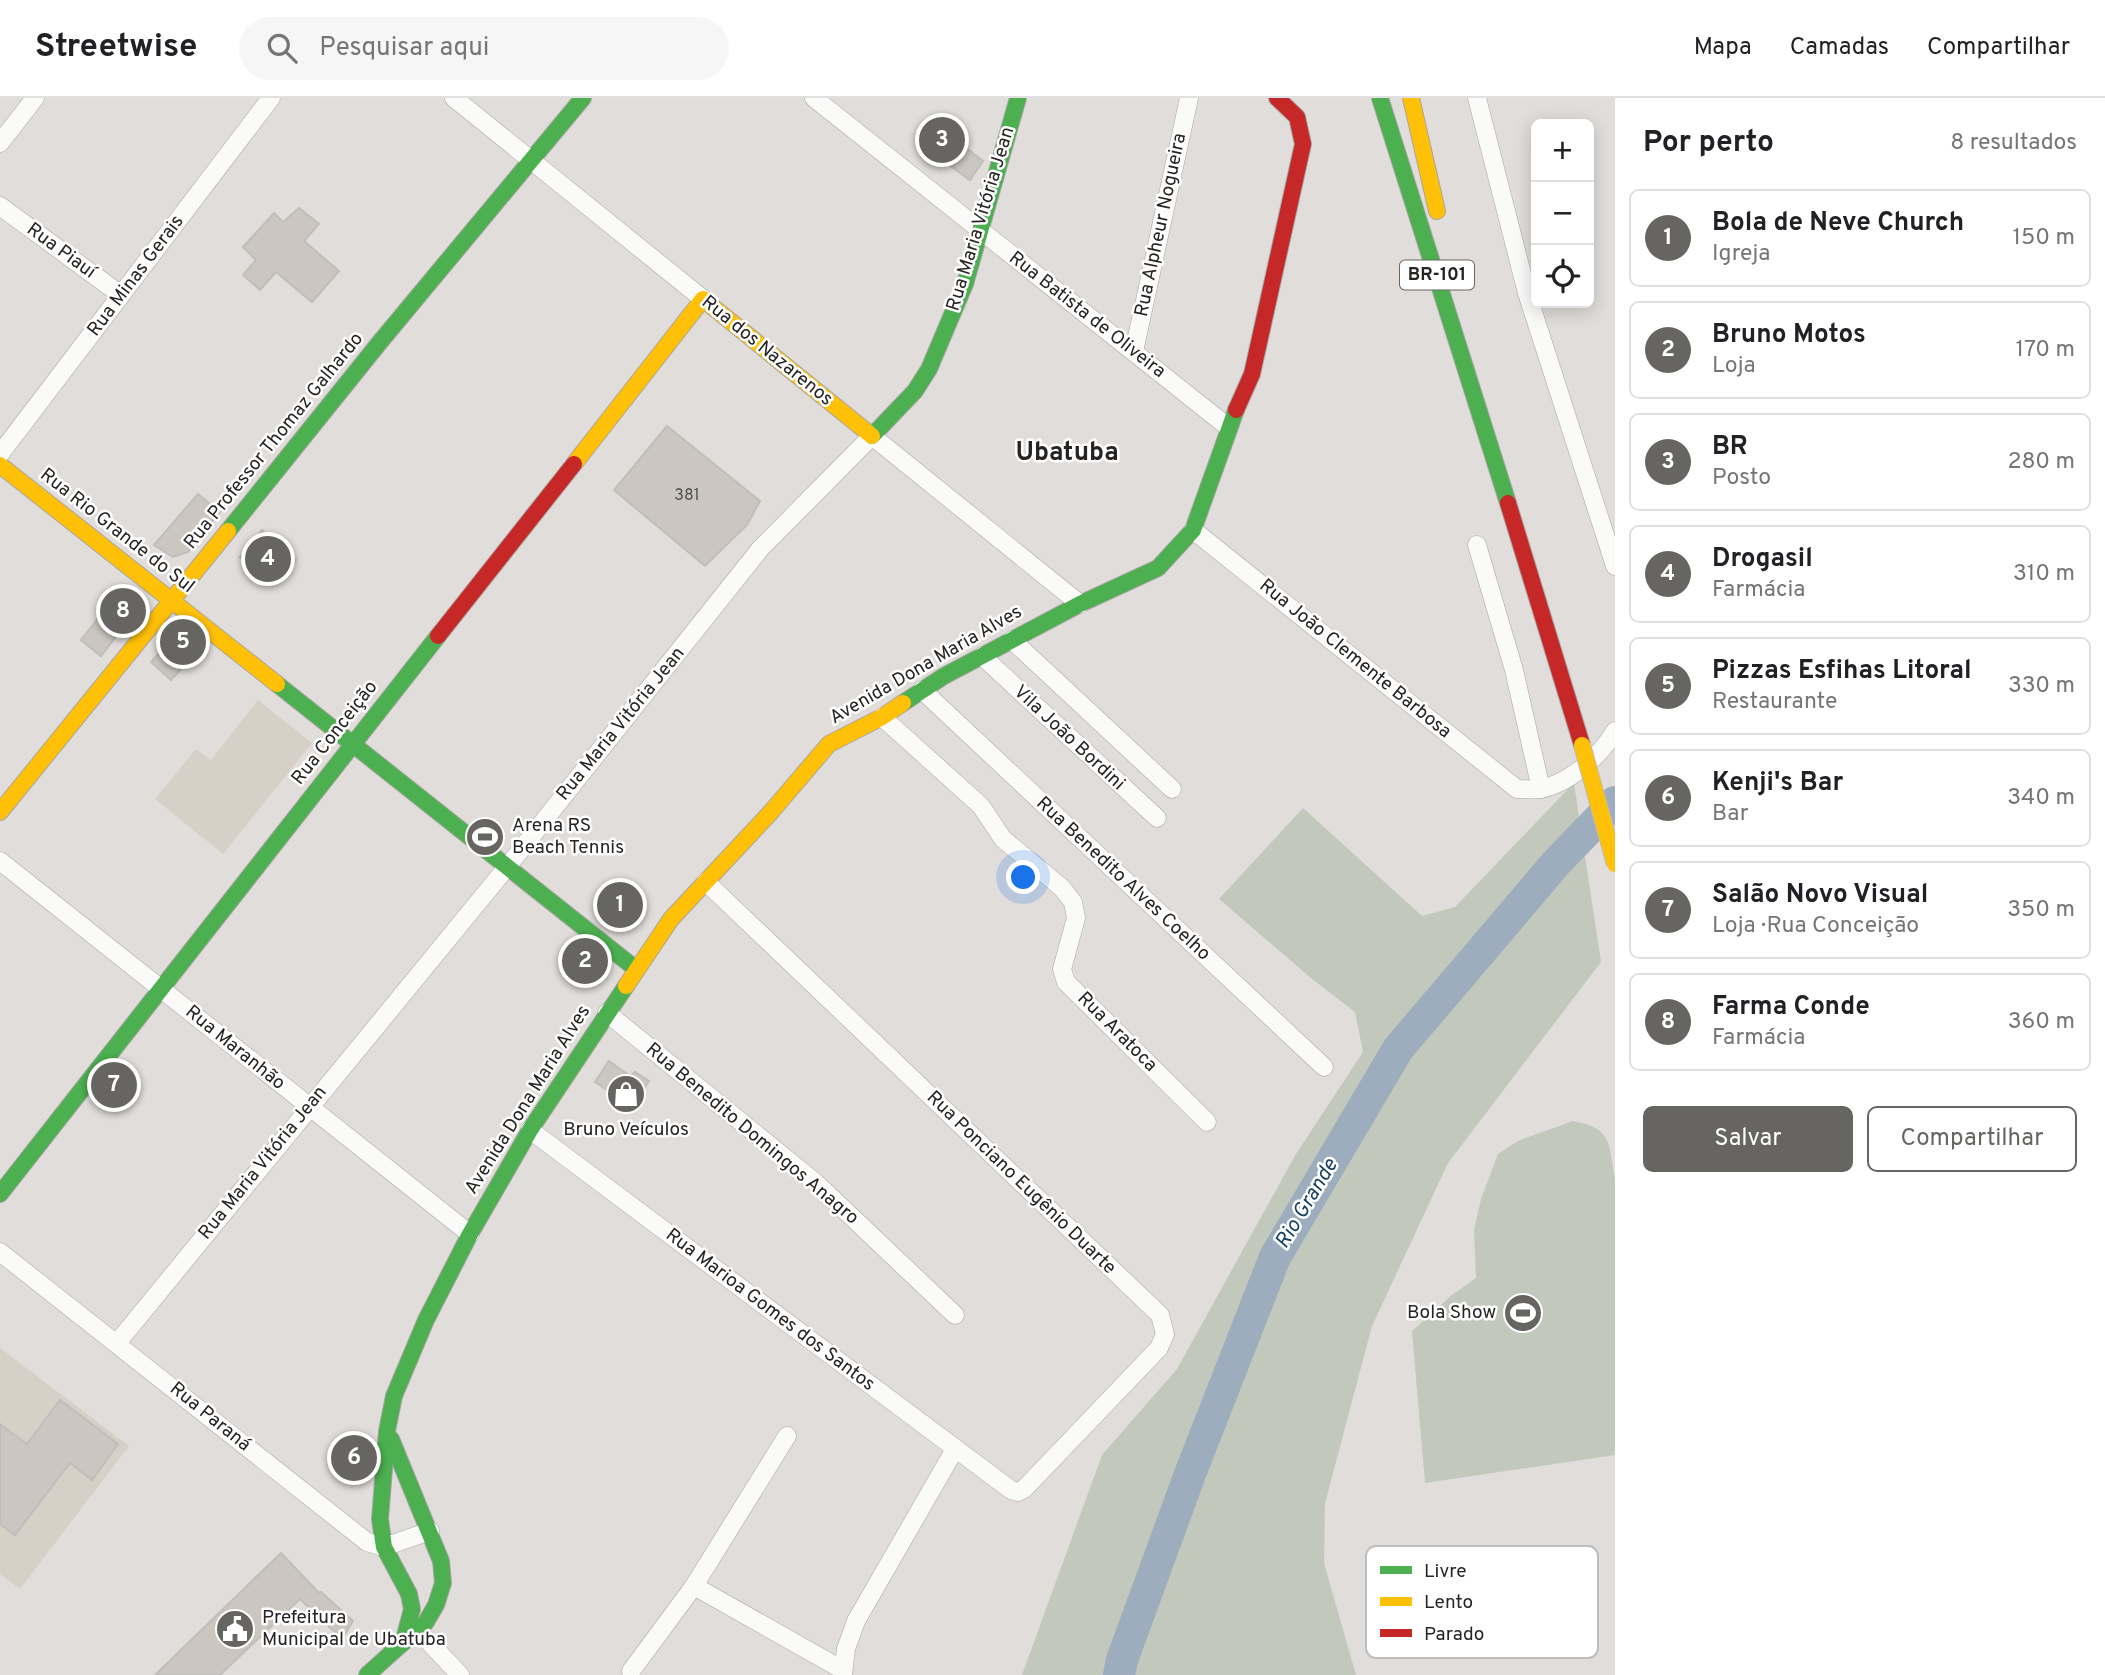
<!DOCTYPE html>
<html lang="pt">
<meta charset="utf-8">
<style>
:root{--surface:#fff;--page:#f6f6f6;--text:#202124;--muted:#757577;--line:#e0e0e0;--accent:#676562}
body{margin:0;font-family:Overpass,sans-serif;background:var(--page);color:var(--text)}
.controls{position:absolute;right:21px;top:21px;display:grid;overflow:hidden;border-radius:10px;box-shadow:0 4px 18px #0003}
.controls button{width:63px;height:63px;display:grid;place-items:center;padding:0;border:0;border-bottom:2px solid var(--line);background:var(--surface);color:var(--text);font:35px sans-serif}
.you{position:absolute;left:1024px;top:780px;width:24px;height:24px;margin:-18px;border:5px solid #fff;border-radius:50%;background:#1a73e8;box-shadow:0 0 0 10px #1a73e833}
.badge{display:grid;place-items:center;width:46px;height:46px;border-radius:50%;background:var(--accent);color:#fff;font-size:23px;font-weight:700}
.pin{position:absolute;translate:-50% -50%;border:4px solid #fff;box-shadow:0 2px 7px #0006}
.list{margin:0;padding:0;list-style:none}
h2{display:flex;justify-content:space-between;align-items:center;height:91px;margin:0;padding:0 28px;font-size:30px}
h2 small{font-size:23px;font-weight:400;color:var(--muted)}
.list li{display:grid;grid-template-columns:46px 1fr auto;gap:21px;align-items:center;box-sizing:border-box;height:98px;margin:0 14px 14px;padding:0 14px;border:2px solid var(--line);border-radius:10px}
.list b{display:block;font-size:26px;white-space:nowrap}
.list p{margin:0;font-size:23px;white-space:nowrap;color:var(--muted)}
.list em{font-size:23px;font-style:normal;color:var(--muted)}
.actions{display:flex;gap:14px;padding:21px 28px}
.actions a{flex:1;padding:16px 0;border:2px solid var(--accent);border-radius:10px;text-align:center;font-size:24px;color:var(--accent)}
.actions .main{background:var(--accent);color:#fff}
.icon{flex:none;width:38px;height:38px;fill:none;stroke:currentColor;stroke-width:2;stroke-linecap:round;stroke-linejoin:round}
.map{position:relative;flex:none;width:1615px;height:1577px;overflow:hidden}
header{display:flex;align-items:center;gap:42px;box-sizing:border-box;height:98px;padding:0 35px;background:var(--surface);border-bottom:2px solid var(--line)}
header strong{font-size:33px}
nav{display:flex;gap:38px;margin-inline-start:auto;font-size:24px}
.search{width:490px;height:63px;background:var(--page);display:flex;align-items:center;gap:18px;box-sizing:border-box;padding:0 24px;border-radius:38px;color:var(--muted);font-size:26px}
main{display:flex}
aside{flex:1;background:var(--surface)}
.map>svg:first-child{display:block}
.built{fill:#d6d0c7}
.green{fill:#c2c8bc}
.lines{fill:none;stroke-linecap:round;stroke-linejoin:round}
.river{stroke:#9dadbd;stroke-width:32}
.building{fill:#cbc7c0;stroke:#c0bebb;stroke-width:2}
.street-casing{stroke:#a8a5a3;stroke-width:19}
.fast-casing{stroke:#a8a5a3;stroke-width:18}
.slow-casing{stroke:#a8a5a3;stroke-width:18}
.jam-casing{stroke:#a8a5a3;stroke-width:18}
.street{stroke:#fafaf9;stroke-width:18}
.fast{stroke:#4caf50;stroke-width:16}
.slow{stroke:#ffc107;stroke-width:16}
.jam{stroke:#c62828;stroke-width:16}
.slow-bridge-casing{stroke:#bcbbb9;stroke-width:18;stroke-linecap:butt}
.slow-bridge{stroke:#ffc107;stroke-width:16}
.labels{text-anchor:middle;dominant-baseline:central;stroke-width:5;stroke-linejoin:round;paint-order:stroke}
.number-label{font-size:16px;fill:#504e4a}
.shield{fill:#fff;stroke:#676664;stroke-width:2}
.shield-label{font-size:18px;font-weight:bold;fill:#262422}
.street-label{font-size:19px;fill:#262422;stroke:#fff}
.poi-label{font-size:19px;fill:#262422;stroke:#fff;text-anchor:start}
.water-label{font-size:21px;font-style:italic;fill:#174163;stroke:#fff}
.district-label{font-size:26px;font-weight:bold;fill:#262422;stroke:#fff}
.key{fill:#fff;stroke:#bebdbd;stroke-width:2}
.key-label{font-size:19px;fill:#262422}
</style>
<header>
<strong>Streetwise</strong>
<div class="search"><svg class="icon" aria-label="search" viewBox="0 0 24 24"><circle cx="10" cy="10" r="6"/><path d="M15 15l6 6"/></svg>Pesquisar aqui</div>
<nav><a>Mapa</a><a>Camadas</a><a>Compartilhar</a></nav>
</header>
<main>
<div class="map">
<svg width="1615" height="1577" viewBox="0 0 1615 1577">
<rect width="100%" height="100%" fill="#e0ddda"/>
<g class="built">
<path d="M 258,602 L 312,645 L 223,756 L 155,701 L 196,651 L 211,662 Z"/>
<path d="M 0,1250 L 129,1348 L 20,1491 L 0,1476 Z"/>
</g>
<g class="green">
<path d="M 1574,685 L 1601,864 L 1448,1065 L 1372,1228 L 1325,1405 L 1324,1465 L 1356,1577 L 1022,1577 L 1102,1357 L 1177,1271 L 1296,1056 L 1363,954 L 1355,914 L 1312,881 L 1219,801 L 1303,710 L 1422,818 L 1455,809 Z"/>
<path d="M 1573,1023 C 1613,1031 1608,1044 1615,1080 L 1615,1357 L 1425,1385 L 1412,1233 L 1452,1197 L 1476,1180 L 1474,1132 L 1481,1101 L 1498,1056 L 1518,1043 Z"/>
</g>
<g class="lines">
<path class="river" d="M 1119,1577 L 1122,1562 L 1190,1376 L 1275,1159 L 1398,951 L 1557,764 L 1615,704"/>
</g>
<g class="building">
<path d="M 944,24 L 948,36 L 983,63 L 970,82 L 923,48 Z"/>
<path d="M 299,110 L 319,126 L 304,143 L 339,173 L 312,204 L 276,174 L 260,192 L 243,177 L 256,162 L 243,149 L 274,115 L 283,124 Z"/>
<path d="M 667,328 L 760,403 L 747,427 L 705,468 L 614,392 Z"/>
<path d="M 198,396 L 220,414 L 188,454 L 173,459 L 154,447 Z"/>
<path d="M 262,432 L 296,462 L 276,486 L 240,459 Z"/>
<path d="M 118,495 L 138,510 L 101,558 L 81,542 Z"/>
<path d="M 181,530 L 202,548 L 171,582 L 151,564 Z"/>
<path d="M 609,786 L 643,811 L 630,828 L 597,803 Z"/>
<path d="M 609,963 L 630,978 L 635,974 L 649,983 L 632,1009 L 595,984 Z"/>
<path d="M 60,1302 L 118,1346 L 92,1382 L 70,1365 L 15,1437 L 0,1426 L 0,1326 L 27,1346 Z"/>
<path d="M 281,1455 L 319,1495 L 321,1494 L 353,1523 L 342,1541 L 300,1501 L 220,1577 L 155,1577 Z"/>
</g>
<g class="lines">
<defs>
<g id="street">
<path d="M 454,0 L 703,201"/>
<path d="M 814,0 L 1228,329"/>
<path d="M 1477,0 L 1527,195 L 1615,468"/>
<path d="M 0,45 L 35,0"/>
<path d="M 0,108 L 121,197"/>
<path d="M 1134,253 L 1189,0"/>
<path d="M 0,356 L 271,0"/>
<path d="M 1193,432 L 1517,691 C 1525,691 1533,692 1540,691 C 1569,686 1601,657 1615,633"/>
<path d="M 1477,447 L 1514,572 L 1541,691"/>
<path d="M 1012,542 L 1172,691"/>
<path d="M 982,558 L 1157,720"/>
<path d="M 922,592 L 1324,969"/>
<path d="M 882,619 L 981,708 L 1003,741 L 1062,790 L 1073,804 L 1076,820 L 1062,871 L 1066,884 L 1207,1024"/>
<path d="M 0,763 L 470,1136"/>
<path d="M 607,915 L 816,1085 L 955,1217"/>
<path d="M 530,1032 L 1011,1392 L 1018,1394 L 1024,1391 L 1159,1250 L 1165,1236 L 1160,1217 L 706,784"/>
<path d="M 0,1154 L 367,1444 L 384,1449 L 430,1433"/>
<path d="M 117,1245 L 507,769 L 760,451 L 872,338 L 1080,506"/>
<path d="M 694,1488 L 843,1572"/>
<path d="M 412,1526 L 460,1577"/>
<path d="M 631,1573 L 694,1488 L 787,1338"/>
<path d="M 843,1577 L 846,1551 L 856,1523 L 955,1351"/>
</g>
<g id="fast">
<path d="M 1380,0 L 1508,405"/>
<path d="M 872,338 L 915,293 L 929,271 L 965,186 L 1018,0"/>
<path d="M 228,433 L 380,244 L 583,0"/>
<path d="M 277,586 L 636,871"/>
<path d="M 903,605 L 944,578 L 1080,506 L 1158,470 L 1193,432 L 1236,312"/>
<path d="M 0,1096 L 438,538"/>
<path d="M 403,1545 L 412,1511 L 409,1496 L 384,1449 L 380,1421 L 387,1333 L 394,1298 L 426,1222 L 470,1136 L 530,1032 L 626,888"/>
<path d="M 367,1577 L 426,1524 L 436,1507 L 443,1485 L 441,1463 L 391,1341"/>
</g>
<g id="slow">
<path d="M 1411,0 L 1437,113"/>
<path d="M 574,366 L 703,201 L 872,338"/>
<path d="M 0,367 L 277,586"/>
<path d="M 0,714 L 228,433"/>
<path d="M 626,888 L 671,821 L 771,714 L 829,646 L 882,619 L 903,605"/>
</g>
<g id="jam">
<path d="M 1236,312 L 1252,276 L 1303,46 L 1297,19 L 1277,0"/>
<path d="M 1508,405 L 1582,647"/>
<path d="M 438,538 L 574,366"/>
</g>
</defs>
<use href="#street" class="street-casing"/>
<use href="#fast" class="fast-casing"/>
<use href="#slow" class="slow-casing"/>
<use href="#jam" class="jam-casing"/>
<use href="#street" class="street"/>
<use href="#fast" class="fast"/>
<use href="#slow" class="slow"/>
<use href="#jam" class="jam"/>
<defs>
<path id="slow-bridge" d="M 1582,647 L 1615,766"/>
</defs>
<use href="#slow-bridge" class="slow-bridge-casing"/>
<use href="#slow-bridge" class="slow-bridge"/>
</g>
<defs>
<symbol id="stadium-disc" viewBox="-11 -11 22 22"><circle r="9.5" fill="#676562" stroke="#fff"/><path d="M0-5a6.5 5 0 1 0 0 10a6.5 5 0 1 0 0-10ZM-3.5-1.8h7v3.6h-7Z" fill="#fff"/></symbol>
<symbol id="shop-disc" viewBox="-11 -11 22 22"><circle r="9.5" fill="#676562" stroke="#fff"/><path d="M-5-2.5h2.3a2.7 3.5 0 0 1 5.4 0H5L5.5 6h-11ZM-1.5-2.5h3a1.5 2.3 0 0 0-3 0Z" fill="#fff"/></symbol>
<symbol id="civic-disc" viewBox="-11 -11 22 22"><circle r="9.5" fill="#676562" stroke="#fff"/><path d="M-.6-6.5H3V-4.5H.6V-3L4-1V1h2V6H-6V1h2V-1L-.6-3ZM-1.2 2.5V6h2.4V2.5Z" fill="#fff"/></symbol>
</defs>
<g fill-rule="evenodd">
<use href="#stadium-disc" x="463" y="717" width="44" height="44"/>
<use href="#shop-disc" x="604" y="974" width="44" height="44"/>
<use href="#stadium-disc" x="1501" y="1193" width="44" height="44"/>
<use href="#civic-disc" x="213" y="1509" width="44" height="44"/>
</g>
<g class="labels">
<g class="number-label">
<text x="687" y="398">381</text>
</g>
<rect class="shield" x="1400" y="162.5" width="74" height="29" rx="5"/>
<g class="shield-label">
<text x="1437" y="177">BR-101</text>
</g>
<g class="street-label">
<text transform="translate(981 121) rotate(-73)">Rua Maria Vitória Jean</text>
<text transform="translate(1161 127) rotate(-78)">Rua Alpheur Nogueira</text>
<text transform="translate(61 153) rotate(36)">Rua Piauí</text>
<text transform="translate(136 178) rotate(-53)">Rua Minas Gerais</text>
<text transform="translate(1087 217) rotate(38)">Rua Batista de Oliveira</text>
<text transform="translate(767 253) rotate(39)">Rua dos Nazarenos</text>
<text transform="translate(274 343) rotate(-51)">Rua Professor Thomaz Galhardo</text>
<text transform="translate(117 433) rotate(38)">Rua Rio Grande do Sul</text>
<text transform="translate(1355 561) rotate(39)">Rua João Clemente Barbosa</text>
<text transform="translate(926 567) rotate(-30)">Avenida Dona Maria Alves</text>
<text transform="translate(621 626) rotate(-51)">Rua Maria Vitória Jean</text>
<text transform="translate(335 635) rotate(-52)">Rua Conceição</text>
<text transform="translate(1069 640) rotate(43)">Vila João Bordini</text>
<text transform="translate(1123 781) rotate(43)">Rua Benedito Alves Coelho</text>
<text transform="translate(1117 934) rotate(45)">Rua Aratoca</text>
<text transform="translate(235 950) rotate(39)">Rua Maranhão</text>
<text transform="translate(528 1002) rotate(-58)">Avenida Dona Maria Alves</text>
<text transform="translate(752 1036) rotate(40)">Rua Benedito Domingos Anagro</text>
<text transform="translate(263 1065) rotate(-51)">Rua Maria Vitória Jean</text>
<text transform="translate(1021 1085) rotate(44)">Rua Ponciano Eugênio Duarte</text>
<text transform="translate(770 1212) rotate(37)">Rua Marioa Gomes dos Santos</text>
<text transform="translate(210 1319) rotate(39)">Rua Paraná</text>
</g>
<g class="poi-label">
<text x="512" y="728">Arena RS<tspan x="512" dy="22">Beach Tennis</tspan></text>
<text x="626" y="1032" text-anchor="middle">Bruno Veículos</text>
<text x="1496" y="1215" text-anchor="end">Bola Show</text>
<text x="262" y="1520">Prefeitura<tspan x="262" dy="22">Municipal de Ubatuba</tspan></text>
</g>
<g class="water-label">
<text transform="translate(1307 1106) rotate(-59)">Rio Grande</text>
</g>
<g class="district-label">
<text x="1067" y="355">Ubatuba</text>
</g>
</g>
<rect x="1366" y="1448" width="232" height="112" rx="10" class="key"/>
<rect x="1380" y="1468" width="32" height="8" fill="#4caf50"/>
<rect x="1380" y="1499" width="32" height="9" fill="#ffc107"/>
<rect x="1380" y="1531" width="32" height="8" fill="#c62828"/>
<g class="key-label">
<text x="1424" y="1479">Livre</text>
<text x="1424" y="1510">Lento</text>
<text x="1424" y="1542">Parado</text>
</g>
</svg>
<div class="controls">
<button>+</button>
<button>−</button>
<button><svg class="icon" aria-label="locate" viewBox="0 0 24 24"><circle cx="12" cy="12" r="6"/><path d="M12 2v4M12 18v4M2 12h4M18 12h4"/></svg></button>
</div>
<div class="you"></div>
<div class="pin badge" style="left:620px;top:807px">1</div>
<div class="pin badge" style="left:585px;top:863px">2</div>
<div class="pin badge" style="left:942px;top:42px">3</div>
<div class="pin badge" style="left:268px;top:461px">4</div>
<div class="pin badge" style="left:183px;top:544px">5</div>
<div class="pin badge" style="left:354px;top:1360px">6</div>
<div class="pin badge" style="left:114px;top:987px">7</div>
<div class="pin badge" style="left:123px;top:513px">8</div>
</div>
<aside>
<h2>Por perto<small>8 resultados</small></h2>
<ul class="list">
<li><span class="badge">1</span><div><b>Bola de Neve Church</b><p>Igreja</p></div><em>150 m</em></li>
<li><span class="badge">2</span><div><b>Bruno Motos</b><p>Loja</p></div><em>170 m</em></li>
<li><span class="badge">3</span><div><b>BR</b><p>Posto</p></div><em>280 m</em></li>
<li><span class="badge">4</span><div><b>Drogasil</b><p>Farmácia</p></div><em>310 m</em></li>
<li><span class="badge">5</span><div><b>Pizzas Esfihas Litoral</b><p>Restaurante</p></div><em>330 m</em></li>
<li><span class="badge">6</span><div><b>Kenji's Bar</b><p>Bar</p></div><em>340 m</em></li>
<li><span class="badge">7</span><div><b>Salão Novo Visual</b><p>Loja · Rua Conceição</p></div><em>350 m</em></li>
<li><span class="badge">8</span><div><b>Farma Conde</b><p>Farmácia</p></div><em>360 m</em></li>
</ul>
<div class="actions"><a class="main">Salvar</a><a>Compartilhar</a></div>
</aside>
</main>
